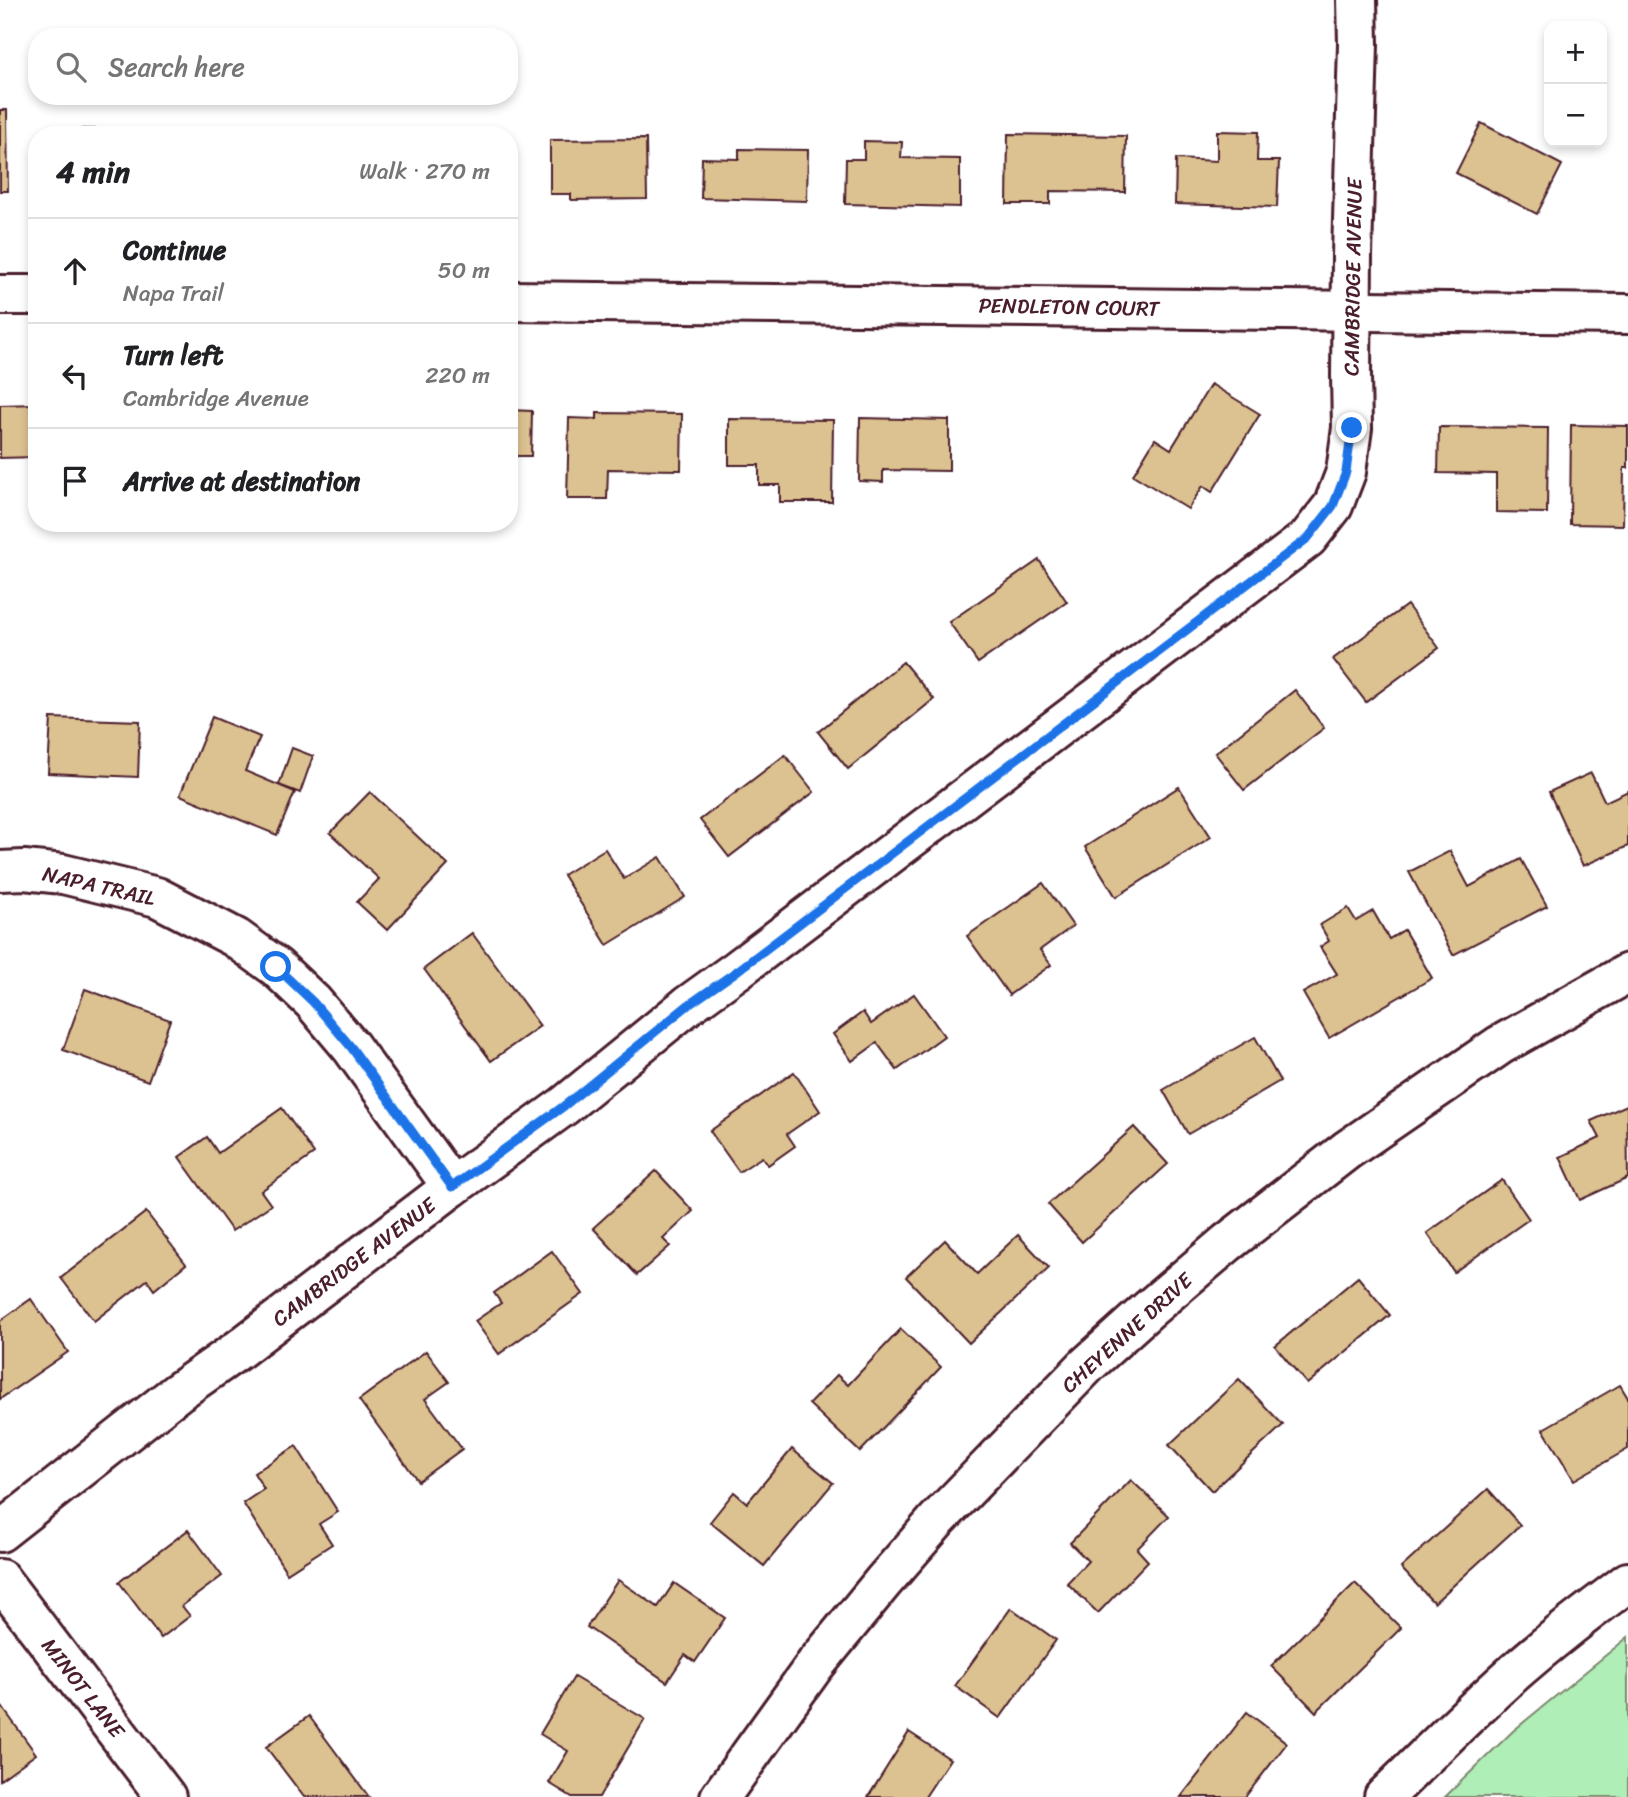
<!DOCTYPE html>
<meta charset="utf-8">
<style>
:root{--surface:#fff;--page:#f6f6f6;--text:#202124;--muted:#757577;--line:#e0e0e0}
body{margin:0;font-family:Sriracha,sans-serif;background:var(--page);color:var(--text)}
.controls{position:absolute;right:21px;top:21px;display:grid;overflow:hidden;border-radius:14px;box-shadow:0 4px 10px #0003}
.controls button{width:63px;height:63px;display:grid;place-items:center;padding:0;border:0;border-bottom:2px solid var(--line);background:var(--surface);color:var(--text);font:35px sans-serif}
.stop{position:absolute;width:21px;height:21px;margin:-16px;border:5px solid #1a73e8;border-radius:50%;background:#fff}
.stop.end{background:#1a73e8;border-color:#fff;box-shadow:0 2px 7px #0008}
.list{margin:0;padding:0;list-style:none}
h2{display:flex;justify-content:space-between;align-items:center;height:91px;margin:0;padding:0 28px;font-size:30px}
h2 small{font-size:23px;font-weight:400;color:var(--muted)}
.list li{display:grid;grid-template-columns:46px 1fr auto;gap:21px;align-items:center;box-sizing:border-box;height:105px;padding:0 28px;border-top:2px solid var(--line)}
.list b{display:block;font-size:26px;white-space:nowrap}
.list p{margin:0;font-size:23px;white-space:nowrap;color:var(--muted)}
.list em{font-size:23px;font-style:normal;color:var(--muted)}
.icon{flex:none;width:38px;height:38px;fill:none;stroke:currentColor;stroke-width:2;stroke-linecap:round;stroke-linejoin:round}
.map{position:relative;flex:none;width:1628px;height:1797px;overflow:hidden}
.search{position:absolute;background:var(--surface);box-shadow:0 4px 10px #0003;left:28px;top:28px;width:490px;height:77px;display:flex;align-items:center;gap:18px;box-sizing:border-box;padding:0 24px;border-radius:28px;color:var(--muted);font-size:26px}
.panel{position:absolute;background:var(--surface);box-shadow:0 4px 10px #0003;left:28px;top:126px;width:490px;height:406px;border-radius:28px}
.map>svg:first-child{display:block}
.green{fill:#afeeb6;stroke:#7c8670;stroke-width:2}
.building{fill:#dcc191;stroke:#4a1f2b;stroke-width:2}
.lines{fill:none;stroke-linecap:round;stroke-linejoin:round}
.minor-casing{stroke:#4a1f2b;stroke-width:44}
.minor{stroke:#fff;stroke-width:38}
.route{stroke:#1a73e8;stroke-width:9}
.labels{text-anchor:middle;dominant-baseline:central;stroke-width:5;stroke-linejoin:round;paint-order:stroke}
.street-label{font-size:21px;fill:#4a1f2b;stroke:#fff}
</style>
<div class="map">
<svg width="1628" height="1797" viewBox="0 0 1628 1797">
<rect width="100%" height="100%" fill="#fff"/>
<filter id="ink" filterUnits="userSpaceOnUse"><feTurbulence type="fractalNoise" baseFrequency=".0143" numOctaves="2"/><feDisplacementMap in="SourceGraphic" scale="14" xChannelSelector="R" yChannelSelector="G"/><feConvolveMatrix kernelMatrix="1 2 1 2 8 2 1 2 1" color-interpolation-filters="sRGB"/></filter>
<g filter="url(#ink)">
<path class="green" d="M 1628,1637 L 1628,1797 L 1445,1797 L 1513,1731 Z"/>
<g class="building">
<path d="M 0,110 L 7,110 L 8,191 L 0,191 Z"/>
<path d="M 1481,123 L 1562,165 L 1537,214 L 1456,173 Z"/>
<rect x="227" y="125" width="39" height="10"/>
<path d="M 82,129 L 195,131 L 195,135 L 82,135 Z"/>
<path d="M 1217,131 L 1258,132 L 1257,161 L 1279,161 L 1277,207 L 1175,204 L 1176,159 L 1217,161 Z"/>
<path d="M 1008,134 L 1126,136 L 1125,192 L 1050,191 L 1050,204 L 1007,204 Z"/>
<path d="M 646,139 L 647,199 L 571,200 L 571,194 L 550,194 L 550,140 Z"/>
<path d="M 864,141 L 902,142 L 901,158 L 960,159 L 960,207 L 845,204 L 846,159 L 864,159 Z"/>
<path d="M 739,149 L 808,150 L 807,201 L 701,198 L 702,158 L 739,159 Z"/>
<path d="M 1211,384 L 1260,414 L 1212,492 L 1203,486 L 1188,509 L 1133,475 L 1155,439 L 1171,449 Z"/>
<path d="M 37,404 L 37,457 L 0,458 L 0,405 Z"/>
<path d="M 509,410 L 532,411 L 531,456 L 509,456 Z"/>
<path d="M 597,413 L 682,414 L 681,470 L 608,469 L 607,499 L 567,499 L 569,418 L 597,419 Z"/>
<path d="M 860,418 L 949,420 L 949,471 L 883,470 L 883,482 L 859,481 Z"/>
<path d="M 729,419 L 833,420 L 832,502 L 780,502 L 780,485 L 759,485 L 759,465 L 729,465 Z"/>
<path d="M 1571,425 L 1628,426 L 1628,468 L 1624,468 L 1623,525 L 1570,524 Z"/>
<path d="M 1439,427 L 1548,428 L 1547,513 L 1496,512 L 1496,474 L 1438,473 Z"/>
<path d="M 1039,560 L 1067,602 L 978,663 L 949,622 Z"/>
<path d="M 1407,605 L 1439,648 L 1366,702 L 1333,659 Z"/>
<path d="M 903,662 L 934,699 L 848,769 L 818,732 Z"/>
<path d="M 1295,690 L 1324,728 L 1244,790 L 1215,753 Z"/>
<path d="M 212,717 L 260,737 L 245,771 L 295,792 L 277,835 L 180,795 Z"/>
<path d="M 51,718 L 140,721 L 138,777 L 48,773 Z"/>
<path d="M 292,748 L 313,756 L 300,793 L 279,785 Z"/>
<path d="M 785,755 L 814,792 L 729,857 L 700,820 Z"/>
<path d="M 1591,773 L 1605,802 L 1628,791 L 1628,846 L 1583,866 L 1549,792 Z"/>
<path d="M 1179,787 L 1211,837 L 1116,897 L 1085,847 Z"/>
<path d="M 370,792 L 448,865 L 387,930 L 357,902 L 379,879 L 330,833 Z"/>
<path d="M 605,849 L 624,879 L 660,857 L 685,897 L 607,945 L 563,875 Z"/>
<path d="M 1450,851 L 1469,887 L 1521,859 L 1547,906 L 1453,955 L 1409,872 Z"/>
<path d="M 1043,883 L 1073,926 L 1040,950 L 1051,965 L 1009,995 L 967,936 Z"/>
<path d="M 1348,908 L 1356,921 L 1373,911 L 1389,939 L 1404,930 L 1432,978 L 1329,1038 L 1303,993 L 1337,974 L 1320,947 L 1329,941 L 1320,925 Z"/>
<path d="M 472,933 L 540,1026 L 491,1061 L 424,969 Z"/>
<path d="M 85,989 L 170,1020 L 148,1081 L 63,1050 Z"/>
<path d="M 914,994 L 944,1036 L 897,1070 L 877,1043 L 852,1061 L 833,1034 L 863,1012 L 871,1024 Z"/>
<path d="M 1255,1037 L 1280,1081 L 1188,1134 L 1163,1090 Z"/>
<path d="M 794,1072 L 820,1111 L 787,1134 L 795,1146 L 768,1165 L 762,1157 L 739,1172 L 710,1131 Z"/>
<path d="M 1627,1105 L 1628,1178 L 1580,1200 L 1560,1157 L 1600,1138 L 1591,1121 Z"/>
<path d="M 282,1108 L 314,1154 L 261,1191 L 271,1205 L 232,1231 L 179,1157 L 207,1137 L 218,1153 Z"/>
<path d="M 1134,1127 L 1168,1164 L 1082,1242 L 1048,1204 Z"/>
<path d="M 656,1171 L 693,1211 L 663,1239 L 670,1246 L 637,1275 L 593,1228 Z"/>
<path d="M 1502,1180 L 1529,1219 L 1454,1272 L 1427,1233 Z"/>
<path d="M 146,1212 L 186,1264 L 154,1290 L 147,1280 L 94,1321 L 61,1278 Z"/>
<path d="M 1018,1235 L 1049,1268 L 969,1343 L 906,1277 L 945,1240 L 977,1274 Z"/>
<path d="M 552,1251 L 583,1294 L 499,1354 L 475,1321 L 501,1303 L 494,1293 Z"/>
<path d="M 1358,1277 L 1390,1315 L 1307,1384 L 1275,1346 Z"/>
<path d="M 31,1299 L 68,1352 L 0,1399 L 0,1321 Z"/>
<path d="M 901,1329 L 941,1367 L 860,1452 L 809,1404 L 837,1375 L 848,1385 Z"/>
<path d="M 426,1351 L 449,1382 L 425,1399 L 462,1449 L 418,1481 L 359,1400 Z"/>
<path d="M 1239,1379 L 1283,1425 L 1212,1491 L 1169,1445 Z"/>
<path d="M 1620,1385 L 1628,1398 L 1628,1449 L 1574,1480 L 1543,1429 Z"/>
<path d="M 296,1446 L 338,1512 L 319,1524 L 332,1544 L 287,1573 L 243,1503 L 264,1489 L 254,1473 Z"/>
<path d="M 792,1449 L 833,1483 L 764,1566 L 710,1522 L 734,1492 L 747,1503 Z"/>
<path d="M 1131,1480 L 1169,1516 L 1137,1549 L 1148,1561 L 1098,1613 L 1067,1583 L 1088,1561 L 1070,1543 Z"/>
<path d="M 1488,1489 L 1520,1525 L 1434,1603 L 1401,1568 Z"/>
<path d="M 188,1530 L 222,1576 L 182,1606 L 190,1616 L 161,1638 L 119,1582 Z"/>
<path d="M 618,1580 L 658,1607 L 674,1583 L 725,1618 L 695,1662 L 685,1655 L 667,1682 L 587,1627 Z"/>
<path d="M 1355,1583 L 1401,1628 L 1316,1712 L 1271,1666 Z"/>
<path d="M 1011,1608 L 1056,1640 L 1000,1718 L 955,1686 Z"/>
<path d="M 574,1677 L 645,1719 L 599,1797 L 572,1797 L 549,1783 L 568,1751 L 540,1734 Z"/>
<path d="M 0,1704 L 36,1754 L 0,1780 Z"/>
<path d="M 1247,1712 L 1287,1743 L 1245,1797 L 1181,1797 Z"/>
<path d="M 309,1716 L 369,1797 L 304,1797 L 266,1747 Z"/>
<path d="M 909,1732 L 950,1759 L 925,1797 L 868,1797 Z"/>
</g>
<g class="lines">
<defs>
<g id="minor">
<path d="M 0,295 L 37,295"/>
<path d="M 509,301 L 1628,314"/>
<path d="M 0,871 L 24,870 L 63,874 L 157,897 L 236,938 L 276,967 L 313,1002 L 351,1047 L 452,1187"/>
<path d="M 0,1532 L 178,1392 L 238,1350 L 452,1187 L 564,1106 L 687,1006 L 737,970 L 1308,538 L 1333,506 L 1346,472 L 1352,428 L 1351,376 L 1352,255 L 1358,44 L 1357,0"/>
<path d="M 0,1579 L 166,1797"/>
<path d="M 720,1797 L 815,1665 L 883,1582 L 937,1520 L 1087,1365 L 1148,1310 L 1227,1243 L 1347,1150 L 1500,1045 L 1628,973"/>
<path d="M 1384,1797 C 1425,1757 1465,1717 1507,1679 C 1546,1644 1587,1613 1628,1582"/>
</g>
</defs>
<use href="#minor" class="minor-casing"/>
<use href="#minor" class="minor"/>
</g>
</g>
<g class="lines" filter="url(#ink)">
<path class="route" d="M 276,967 L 313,1002 L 351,1047 L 452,1187 L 564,1106 L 687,1006 L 737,971 L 1308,538 L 1333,506 L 1346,472 L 1352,428"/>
</g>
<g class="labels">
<g class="street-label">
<text transform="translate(1353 277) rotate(-89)">CAMBRIDGE AVENUE</text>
<text transform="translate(1069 307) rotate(1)">PENDLETON COURT</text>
<text transform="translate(99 886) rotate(13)">NAPA TRAIL</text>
<text transform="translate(354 1262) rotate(-37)">CAMBRIDGE AVENUE</text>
<text transform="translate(1127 1333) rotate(-42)">CHEYENNE DRIVE</text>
<text transform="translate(83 1688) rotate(52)">MINOT LANE</text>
</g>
</g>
</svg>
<div class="controls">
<button>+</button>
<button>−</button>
</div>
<div class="stop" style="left:276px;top:967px"></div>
<div class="stop end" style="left:1352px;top:428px"></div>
<div class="search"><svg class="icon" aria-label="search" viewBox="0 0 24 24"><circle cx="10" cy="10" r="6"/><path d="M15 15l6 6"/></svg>Search here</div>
<section class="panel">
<h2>4 min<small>Walk · 270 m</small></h2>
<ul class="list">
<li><svg class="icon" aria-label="ahead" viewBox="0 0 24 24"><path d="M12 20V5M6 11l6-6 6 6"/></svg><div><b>Continue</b><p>Napa Trail</p></div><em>50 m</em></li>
<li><svg class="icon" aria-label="left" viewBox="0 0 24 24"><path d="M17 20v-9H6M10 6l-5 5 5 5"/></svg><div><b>Turn left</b><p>Cambridge Avenue</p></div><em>220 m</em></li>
<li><svg class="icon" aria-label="arrive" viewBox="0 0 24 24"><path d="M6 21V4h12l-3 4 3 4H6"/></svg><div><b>Arrive at destination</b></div></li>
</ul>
</section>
</div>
